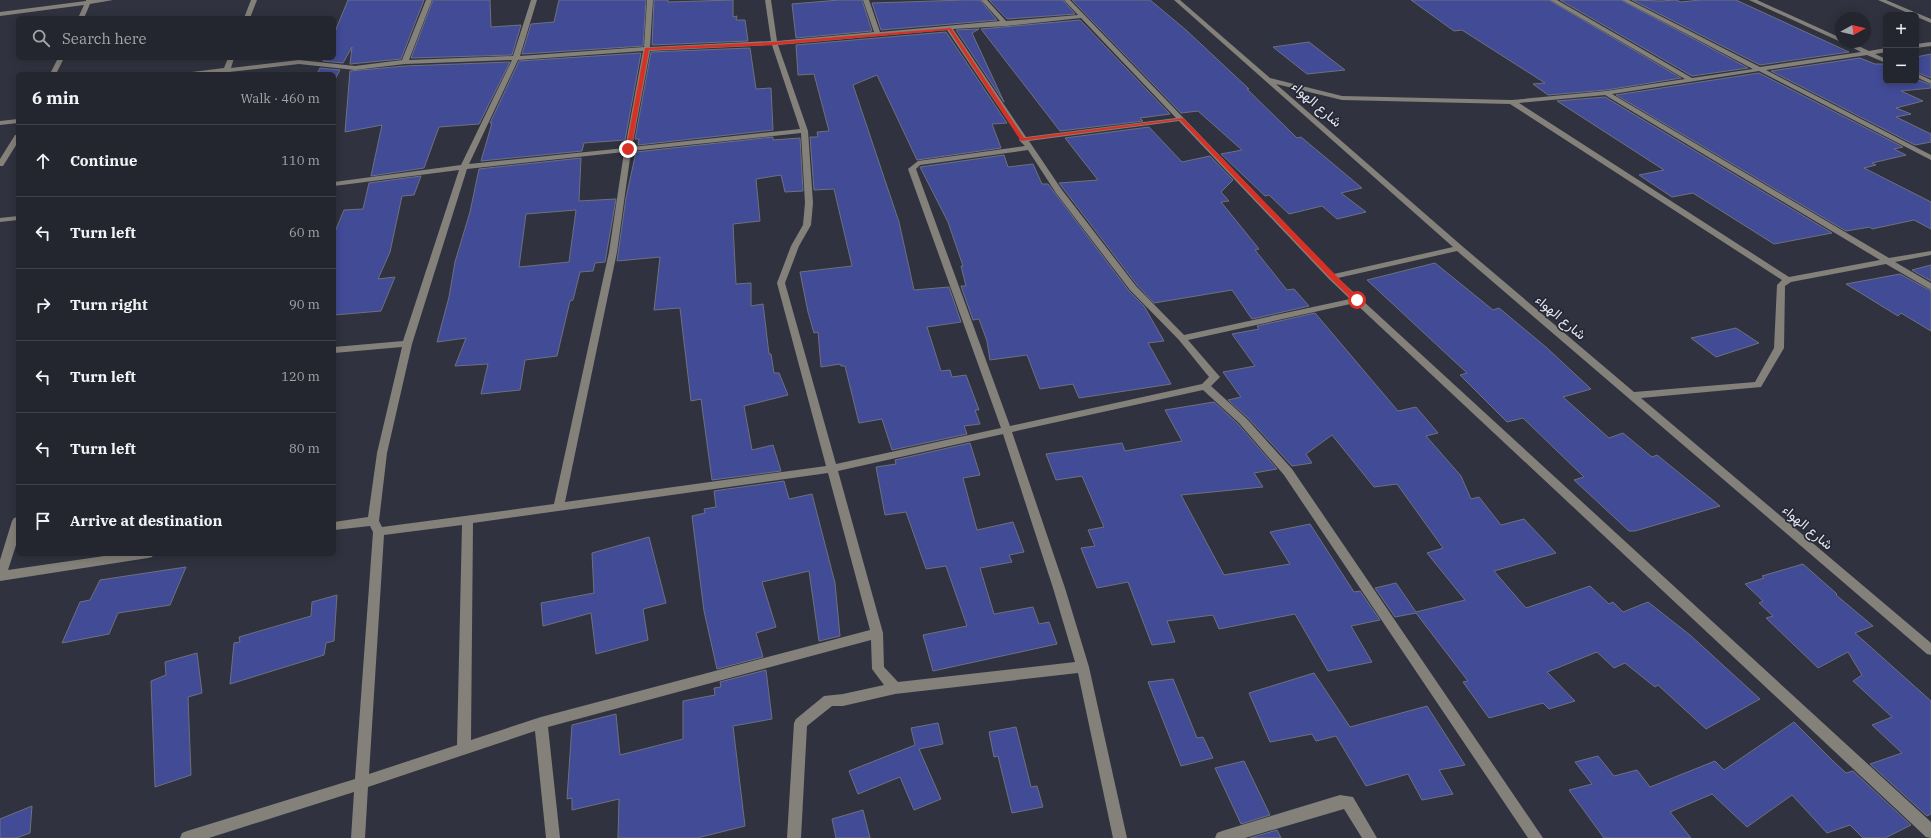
<!DOCTYPE html>
<meta charset="utf-8">
<style>
:root{--surface:#24262f;--page:#30323b;--text:#f1f3f6;--muted:#a3a5aa;--line:#41434b}
body{margin:0;font-family:"IBM Plex Serif",Vazirmatn,serif;background:var(--page);color:var(--text)}
.controls{position:absolute;right:12px;top:12px;display:grid;overflow:hidden;border-radius:6px;box-shadow:0 2px 10px #0003}
.controls button{width:36px;height:36px;display:grid;place-items:center;padding:0;border:0;border-bottom:1px solid var(--line);background:var(--surface);color:var(--text);font:20px sans-serif}
.compass{position:absolute;left:1835px;top:12px;width:36px;height:36px;border-radius:50%;background:var(--surface);box-shadow:0 2px 10px #0003;rotate:82deg}
.stop{position:absolute;width:12px;height:12px;margin:-9px;border:3px solid #d93025;border-radius:50%;background:#fff}
.stop.end{background:#d93025;border-color:#fff;box-shadow:0 1px 4px #0008}
.list{margin:0;padding:0;list-style:none}
h2{display:flex;justify-content:space-between;align-items:center;height:52px;margin:0;padding:0 16px;font-size:17px}
h2 small{font-size:13px;font-weight:400;color:var(--muted)}
.list li{display:grid;grid-template-columns:26px 1fr auto;gap:12px;align-items:center;box-sizing:border-box;height:72px;padding:0 16px;border-top:1px solid var(--line)}
.list b{display:block;font-size:15px;white-space:nowrap}
.list em{font-size:13px;font-style:normal;color:var(--muted)}
.icon{flex:none;width:22px;height:22px;fill:none;stroke:currentColor;stroke-width:2;stroke-linecap:round;stroke-linejoin:round}
.map{position:relative;flex:none;width:1931px;height:838px;overflow:hidden}
.search{position:absolute;background:var(--surface);box-shadow:0 2px 10px #0003;left:16px;top:16px;width:320px;height:44px;display:flex;align-items:center;gap:10px;box-sizing:border-box;padding:0 14px;border-radius:6px;color:var(--muted);font-size:15px}
.panel{position:absolute;background:var(--surface);box-shadow:0 2px 10px #0003;left:16px;top:72px;width:320px;height:484px;border-radius:6px}
.map>svg:first-child{display:block}
.building{fill:#424b96;stroke:#6d707f;fill-rule:evenodd}
.lines{fill:none;stroke-linecap:round;stroke-linejoin:round}
.minor{fill:#84817b;fill-rule:evenodd}
.route{fill:#d93025}
.labels{text-anchor:middle;dominant-baseline:central;stroke-width:3.5;stroke-linejoin:round;paint-order:stroke}
.street-label{font-size:14px;fill:#e5e7ef;stroke:#262935}
</style>
<div class="map">
<svg width="1931" height="838" viewBox="0 0 1931 838">
<rect width="100%" height="100%" fill="#30333f"/>
<g class="building">
<path d="M 348,0 L 424,0 L 401,59 L 350,64 L 352,47 L 343,63 L 323,61 L 324,58 L 334,58 L 334,34 Z"/>
<path d="M 433,0 L 490,0 L 491,27 L 521,25 L 512,55 L 411,58 Z"/>
<path d="M 559,0 L 646,0 L 643,46 L 522,54 L 531,24 L 554,22 Z"/>
<path d="M 654,0 L 668,0 L 668,2 L 733,0 L 733,17 L 737,16 L 736,20 L 745,20 L 748,41 L 652,45 Z"/>
<path d="M 839,0 L 862,0 L 872,31 L 796,38 L 792,4 Z"/>
<path d="M 965,0 L 980,0 L 997,20 L 881,30 L 872,3 Z"/>
<path d="M 989,0 L 1063,0 L 1075,14 L 1007,19 Z"/>
<path d="M 1072,0 L 1150,0 L 1186,30 L 1249,89 L 1247,89 L 1297,138 L 1301,137 L 1362,188 L 1341,193 L 1366,212 L 1337,219 L 1322,206 L 1289,214 L 1269,195 L 1265,196 L 1221,154 L 1242,150 L 1198,111 L 1181,113 Z"/>
<path d="M 1411,0 L 1549,0 L 1681,78 L 1606,90 L 1548,95 L 1533,84 L 1545,83 L 1462,30 L 1454,31 Z"/>
<path d="M 1560,0 L 1621,0 L 1748,68 L 1692,76 Z"/>
<path d="M 1632,0 L 1661,1 L 1676,0 L 1681,2 L 1700,0 L 1736,0 L 1849,52 L 1760,65 Z"/>
<path d="M 1080,20 L 1170,114 L 1140,118 L 1143,121 L 1060,131 L 981,29 Z"/>
<path d="M 979,29 L 972,33 L 1004,102 L 956,30 Z"/>
<path d="M 946,32 L 1007,123 L 992,124 L 1001,148 L 917,160 L 877,75 L 853,85 L 899,222 L 914,290 L 949,287 L 961,322 L 927,327 L 941,371 L 950,370 L 952,377 L 966,375 L 979,410 L 975,410 L 980,424 L 964,426 L 967,434 L 892,450 L 882,419 L 859,423 L 845,366 L 841,366 L 840,364 L 821,367 L 818,332 L 814,333 L 808,312 L 800,272 L 852,266 L 834,189 L 814,190 L 810,137 L 818,137 L 817,132 L 829,131 L 814,74 L 798,75 L 796,45 Z"/>
<path d="M 1309,42 L 1345,70 L 1307,74 L 1273,47 Z"/>
<path d="M 750,48 L 756,89 L 771,88 L 773,130 L 638,145 L 639,139 L 635,139 L 651,52 Z"/>
<path d="M 641,53 L 625,140 L 584,143 L 582,151 L 481,161 L 492,123 L 490,123 L 519,61 Z"/>
<path d="M 1931,54 L 1931,78 L 1916,72 L 1916,57 Z"/>
<path d="M 1860,58 L 1875,64 L 1886,64 L 1886,81 L 1916,81 L 1916,79 L 1931,85 L 1931,88 L 1901,91 L 1923,101 L 1896,108 L 1911,114 L 1896,117 L 1931,134 L 1931,142 L 1915,145 L 1771,71 Z"/>
<path d="M 510,62 L 479,124 L 439,127 L 424,168 L 371,176 L 382,125 L 345,132 L 350,71 L 405,66 Z"/>
<path d="M 320,68 L 340,70 L 334,81 L 334,74 L 317,74 Z"/>
<path d="M 1759,73 L 1903,147 L 1894,149 L 1906,155 L 1872,163 L 1876,165 L 1864,168 L 1931,202 L 1931,229 L 1914,220 L 1872,229 L 1870,227 L 1846,231 L 1616,95 Z"/>
<path d="M 1605,97 L 1832,233 L 1774,244 L 1693,193 L 1672,197 L 1639,175 L 1664,170 L 1557,101 Z"/>
<path d="M 1149,127 L 1182,162 L 1210,156 L 1233,180 L 1221,192 L 1229,201 L 1221,202 L 1259,249 L 1255,250 L 1287,290 L 1294,289 L 1309,306 L 1252,319 L 1232,290 L 1154,303 L 1137,285 L 1059,183 L 1098,180 L 1065,138 Z"/>
<path d="M 773,137 L 773,140 L 800,138 L 803,191 L 785,192 L 781,175 L 756,179 L 760,221 L 733,224 L 736,284 L 751,283 L 751,306 L 763,304 L 769,354 L 771,354 L 774,373 L 779,373 L 788,395 L 744,406 L 752,450 L 773,445 L 781,471 L 712,480 L 701,399 L 691,401 L 680,308 L 654,310 L 660,257 L 617,261 L 626,198 L 636,152 Z"/>
<path d="M 1004,155 L 1008,167 L 1033,164 L 1042,184 L 1048,184 L 1129,291 L 1144,306 L 1164,341 L 1148,343 L 1171,384 L 1079,398 L 1073,384 L 1040,389 L 1027,355 L 990,360 L 987,341 L 979,319 L 973,320 L 961,286 L 966,286 L 961,266 L 963,266 L 948,222 L 920,167 Z"/>
<path d="M 581,158 L 579,201 L 616,199 L 605,262 L 595,263 L 593,271 L 580,272 L 573,300 L 570,301 L 557,356 L 525,360 L 520,390 L 481,394 L 488,364 L 455,366 L 466,338 L 437,342 L 449,297 L 455,262 L 470,212 L 479,169 ZM 576,210 L 569,262 L 519,267 L 526,214 Z"/>
<path d="M 421,176 L 414,195 L 402,196 L 390,252 L 378,279 L 395,277 L 381,311 L 334,315 L 334,234 L 344,210 L 363,209 L 369,183 Z"/>
<path d="M 1435,263 L 1493,310 L 1499,308 L 1547,348 L 1591,389 L 1563,397 L 1609,438 L 1623,433 L 1652,457 L 1657,455 L 1720,506 L 1635,531 L 1629,531 L 1574,480 L 1584,477 L 1523,418 L 1507,422 L 1460,375 L 1467,373 L 1367,280 Z"/>
<path d="M 1931,265 L 1931,281 L 1912,270 Z"/>
<path d="M 1900,274 L 1931,291 L 1931,331 L 1901,313 L 1898,316 L 1846,284 Z"/>
<path d="M 1315,313 L 1398,411 L 1416,407 L 1438,433 L 1426,436 L 1461,476 L 1471,499 L 1479,497 L 1501,525 L 1524,519 L 1556,553 L 1494,571 L 1526,608 L 1590,586 L 1609,604 L 1613,602 L 1623,612 L 1648,602 L 1690,635 L 1760,699 L 1706,729 L 1658,685 L 1655,687 L 1625,663 L 1614,668 L 1597,652 L 1547,672 L 1575,701 L 1549,709 L 1543,703 L 1489,718 L 1463,682 L 1468,681 L 1416,613 L 1395,617 L 1375,588 L 1396,583 L 1416,612 L 1465,600 L 1427,553 L 1443,548 L 1397,484 L 1374,487 L 1332,435 L 1306,454 L 1312,463 L 1292,466 L 1248,418 L 1228,400 L 1241,397 L 1223,372 L 1255,366 L 1232,334 L 1259,329 L 1257,326 Z"/>
<path d="M 1736,328 L 1759,343 L 1716,357 L 1691,338 Z"/>
<path d="M 1214,402 L 1238,424 L 1277,469 L 1254,473 L 1263,487 L 1181,495 L 1224,575 L 1290,564 L 1270,532 L 1310,524 L 1354,592 L 1360,591 L 1380,620 L 1351,626 L 1372,662 L 1328,671 L 1295,614 L 1219,629 L 1213,615 L 1167,621 L 1175,642 L 1152,645 L 1128,582 L 1097,588 L 1081,548 L 1095,546 L 1088,530 L 1104,527 L 1082,476 L 1056,480 L 1046,454 L 1122,443 L 1125,451 L 1182,441 L 1165,410 Z"/>
<path d="M 970,443 L 980,475 L 963,478 L 977,530 L 1013,522 L 1024,552 L 1009,555 L 1012,562 L 980,568 L 994,614 L 1033,607 L 1039,624 L 1049,622 L 1057,644 L 933,671 L 923,635 L 967,626 L 946,566 L 926,569 L 906,512 L 885,515 L 876,467 L 896,464 L 895,460 Z"/>
<path d="M 784,481 L 789,499 L 812,494 L 835,583 L 840,636 L 819,641 L 809,571 L 762,582 L 776,627 L 756,633 L 763,657 L 717,669 L 704,611 L 692,516 L 705,513 L 704,509 L 716,507 L 714,491 Z"/>
<path d="M 649,537 L 666,603 L 643,609 L 648,640 L 596,654 L 591,613 L 543,626 L 541,603 L 594,593 L 592,553 Z"/>
<path d="M 1803,564 L 1837,594 L 1836,595 L 1873,626 L 1855,633 L 1931,701 L 1931,814 L 1927,816 L 1870,764 L 1902,753 L 1872,725 L 1892,717 L 1853,681 L 1862,675 L 1848,652 L 1818,668 L 1766,618 L 1773,616 L 1759,603 L 1763,601 L 1745,584 L 1764,578 L 1762,576 Z"/>
<path d="M 186,567 L 170,605 L 118,613 L 109,634 L 62,643 L 80,602 L 90,600 L 100,580 Z"/>
<path d="M 337,595 L 334,641 L 326,643 L 324,655 L 230,684 L 234,643 L 240,642 L 239,637 L 311,616 L 312,602 Z"/>
<path d="M 197,653 L 202,693 L 188,697 L 191,775 L 155,787 L 151,681 L 166,675 L 165,662 Z"/>
<path d="M 766,670 L 772,719 L 733,726 L 745,826 L 697,838 L 618,838 L 619,799 L 572,810 L 572,798 L 567,799 L 572,725 L 616,714 L 620,755 L 683,739 L 683,701 L 715,695 L 714,688 L 721,687 L 720,682 Z"/>
<path d="M 1314,673 L 1350,727 L 1427,706 L 1465,765 L 1439,770 L 1453,794 L 1422,800 L 1408,774 L 1366,786 L 1336,736 L 1316,741 L 1312,734 L 1270,742 L 1249,693 Z"/>
<path d="M 1173,679 L 1197,738 L 1203,737 L 1213,758 L 1181,766 L 1148,682 Z"/>
<path d="M 1794,722 L 1833,761 L 1846,773 L 1853,771 L 1911,825 L 1885,838 L 1863,838 L 1850,825 L 1827,833 L 1792,795 L 1747,827 L 1712,794 L 1670,812 L 1691,838 L 1604,838 L 1569,790 L 1592,784 L 1575,762 L 1598,756 L 1614,776 L 1637,770 L 1650,787 L 1715,761 L 1724,770 Z"/>
<path d="M 938,723 L 943,744 L 919,749 L 941,799 L 914,810 L 900,777 L 858,794 L 849,771 L 915,745 L 911,728 Z"/>
<path d="M 1016,727 L 1031,787 L 1037,786 L 1043,807 L 1012,813 L 998,756 L 994,757 L 989,732 Z"/>
<path d="M 1244,761 L 1270,815 L 1241,824 L 1215,768 Z"/>
<path d="M 32,806 L 30,833 L 16,838 L 0,838 L 0,819 Z"/>
<path d="M 863,810 L 870,838 L 836,838 L 832,819 Z"/>
<path d="M 1277,830 L 1281,838 L 1250,838 Z"/>
</g>
<g class="lines">
<g class="minor">
<path d="M 86,0 L 113,0 L 90,4 L 84,18 L 78,18 L 84,5 L 0,16 L 0,12 L 86,1 Z"/>
<path d="M 251,0 L 257,0 L 250,18 L 244,18 Z"/>
<path d="M 426,0 L 432,0 L 409,60 L 513,56 L 531,0 L 537,0 L 520,56 L 644,47 L 647,0 L 653,0 L 650,47 L 771,41 L 765,0 L 771,0 L 777,41 L 874,32 L 863,0 L 869,0 L 880,32 L 1000,21 L 981,0 L 987,0 L 1006,21 L 1078,15 L 1064,0 L 1070,0 L 1334,274 L 1453,247 L 1174,0 L 1180,0 L 1270,78 L 1342,96 L 1512,100 L 1606,91 L 1685,79 L 1550,0 L 1557,0 L 1692,78 L 1753,69 L 1622,0 L 1629,0 L 1760,67 L 1861,52 L 1842,42 L 1850,42 L 1869,51 L 1886,48 L 1886,52 L 1875,54 L 1886,59 L 1886,63 L 1867,55 L 1766,70 L 1931,155 L 1931,160 L 1759,71 L 1612,94 L 1889,258 L 1931,251 L 1931,255 L 1895,262 L 1931,283 L 1931,290 L 1886,264 L 1791,282 L 1785,286 L 1784,348 L 1761,387 L 1641,398 L 1931,643 L 1931,655 L 1927,654 L 1457,251 L 1338,278 L 1931,822 L 1931,838 L 1926,837 L 1355,303 L 1188,340 L 1220,377 L 1211,386 L 1247,419 L 1292,469 L 1543,838 L 1528,838 L 1284,475 L 1239,423 L 1203,390 L 1012,432 L 1065,588 L 1089,667 L 1127,838 L 1113,838 L 1078,673 L 895,694 L 843,706 L 832,706 L 807,726 L 801,838 L 787,838 L 794,723 L 796,719 L 824,696 L 843,694 L 884,685 L 872,669 L 871,640 L 548,727 L 560,838 L 546,838 L 535,731 L 368,787 L 365,838 L 351,838 L 354,792 L 209,838 L 180,838 L 182,833 L 187,831 L 355,779 L 373,532 L 370,526 L 334,530 L 334,522 L 368,517 L 377,453 L 402,347 L 334,353 L 334,347 L 403,341 L 459,170 L 334,186 L 334,182 L 461,165 L 512,60 L 405,64 L 355,70 L 299,64 L 229,72 L 228,74 L 222,74 L 222,73 L 189,74 L 192,72 L 224,68 L 228,58 L 234,58 L 231,68 L 299,60 L 355,66 L 402,60 ZM 1081,18 L 1176,118 L 1026,137 L 953,29 L 1006,26 ZM 947,30 L 1020,139 L 1019,140 L 1025,146 L 918,161 L 908,169 L 1001,428 L 836,464 L 785,283 L 799,246 L 811,225 L 813,203 L 808,131 L 778,45 ZM 772,45 L 800,129 L 632,147 L 650,51 ZM 643,51 L 625,148 L 469,164 L 518,60 ZM 1276,84 L 1342,100 L 1510,104 L 1782,280 L 1777,285 L 1774,348 L 1755,382 L 1634,392 L 1462,246 ZM 1605,95 L 1880,260 L 1789,277 L 1519,103 ZM 1179,121 L 1329,279 L 1350,299 L 1184,335 L 1136,286 L 1062,190 L 1029,141 ZM 801,133 L 805,203 L 803,225 L 791,246 L 777,283 L 826,466 L 565,502 L 617,252 L 631,151 ZM 1028,150 L 1056,193 L 1130,290 L 1179,340 L 1209,377 L 1202,384 L 1010,426 L 916,169 L 920,165 ZM 624,152 L 609,252 L 554,504 L 382,527 L 379,521 L 387,453 L 412,344 L 467,169 ZM 1003,434 L 1053,588 L 1075,662 L 898,682 L 884,667 L 883,633 L 838,471 ZM 828,473 L 870,630 L 541,717 L 471,740 L 473,523 ZM 462,525 L 457,745 L 369,774 L 384,535 Z"/>
<path d="M 1749,0 L 1757,0 L 1841,38 L 1841,42 Z"/>
<path d="M 1878,0 L 1886,0 L 1931,19 L 1931,23 Z"/>
<path d="M 1931,42 L 1931,46 L 1916,48 L 1916,44 Z"/>
<path d="M 58,58 L 64,58 L 56,74 L 50,74 Z"/>
<path d="M 1916,73 L 1931,80 L 1931,84 L 1916,77 Z"/>
<path d="M 18,119 L 18,123 L 0,125 L 0,121 Z"/>
<path d="M 15,135 L 18,135 L 18,142 L 3,166 L 0,166 L 0,159 Z"/>
<path d="M 18,216 L 18,220 L 0,222 L 0,218 Z"/>
<path d="M 18,517 L 18,539 L 8,570 L 118,554 L 154,554 L 152,557 L 148,558 L 0,581 L 0,560 L 12,521 L 14,518 Z"/>
<path d="M 1340,795 L 1353,797 L 1377,838 L 1362,838 L 1344,809 L 1245,838 L 1215,838 L 1217,833 L 1222,831 Z"/>
</g>
</g>
<path class="route" d="M 951,28 L 1024,138 L 1183,118 L 1360,300 L 1355,302 L 1330,278 L 1180,120 L 1021,141 L 949,30 L 774,45 L 649,50 L 631,149 L 628,150 L 626,149 L 645,48 L 774,42 Z"/>
<g class="labels">
<g class="street-label">
<text transform="translate(1317 104) rotate(41)">شارع الهواء</text>
<text transform="translate(1561 317) rotate(40)">شارع الهواء</text>
<text transform="translate(1808 527) rotate(40)">شارع الهواء</text>
</g>
</g>
</svg>
<div class="controls">
<button>+</button>
<button>−</button>
</div>
<svg class="compass" viewBox="-18 -18 36 36"><path d="M0-13l5 13h-10z" fill="#e53935"/><path d="M0 13l5-13h-10z" fill="#a3a5aa"/></svg>
<div class="stop" style="left:1357px;top:300px"></div>
<div class="stop end" style="left:628px;top:149px"></div>
<div class="search"><svg class="icon" aria-label="search" viewBox="0 0 24 24"><circle cx="10" cy="10" r="6"/><path d="M15 15l6 6"/></svg>Search here</div>
<section class="panel">
<h2>6 min<small>Walk · 460 m</small></h2>
<ul class="list">
<li><svg class="icon" aria-label="ahead" viewBox="0 0 24 24"><path d="M12 20V5M6 11l6-6 6 6"/></svg><div><b>Continue</b></div><em>110 m</em></li>
<li><svg class="icon" aria-label="left" viewBox="0 0 24 24"><path d="M17 20v-9H6M10 6l-5 5 5 5"/></svg><div><b>Turn left</b></div><em>60 m</em></li>
<li><svg class="icon" aria-label="right" viewBox="0 0 24 24"><path d="M7 20v-9h11M14 6l5 5-5 5"/></svg><div><b>Turn right</b></div><em>90 m</em></li>
<li><svg class="icon" aria-label="left" viewBox="0 0 24 24"><path d="M17 20v-9H6M10 6l-5 5 5 5"/></svg><div><b>Turn left</b></div><em>120 m</em></li>
<li><svg class="icon" aria-label="left" viewBox="0 0 24 24"><path d="M17 20v-9H6M10 6l-5 5 5 5"/></svg><div><b>Turn left</b></div><em>80 m</em></li>
<li><svg class="icon" aria-label="arrive" viewBox="0 0 24 24"><path d="M6 21V4h12l-3 4 3 4H6"/></svg><div><b>Arrive at destination</b></div></li>
</ul>
</section>
</div>
